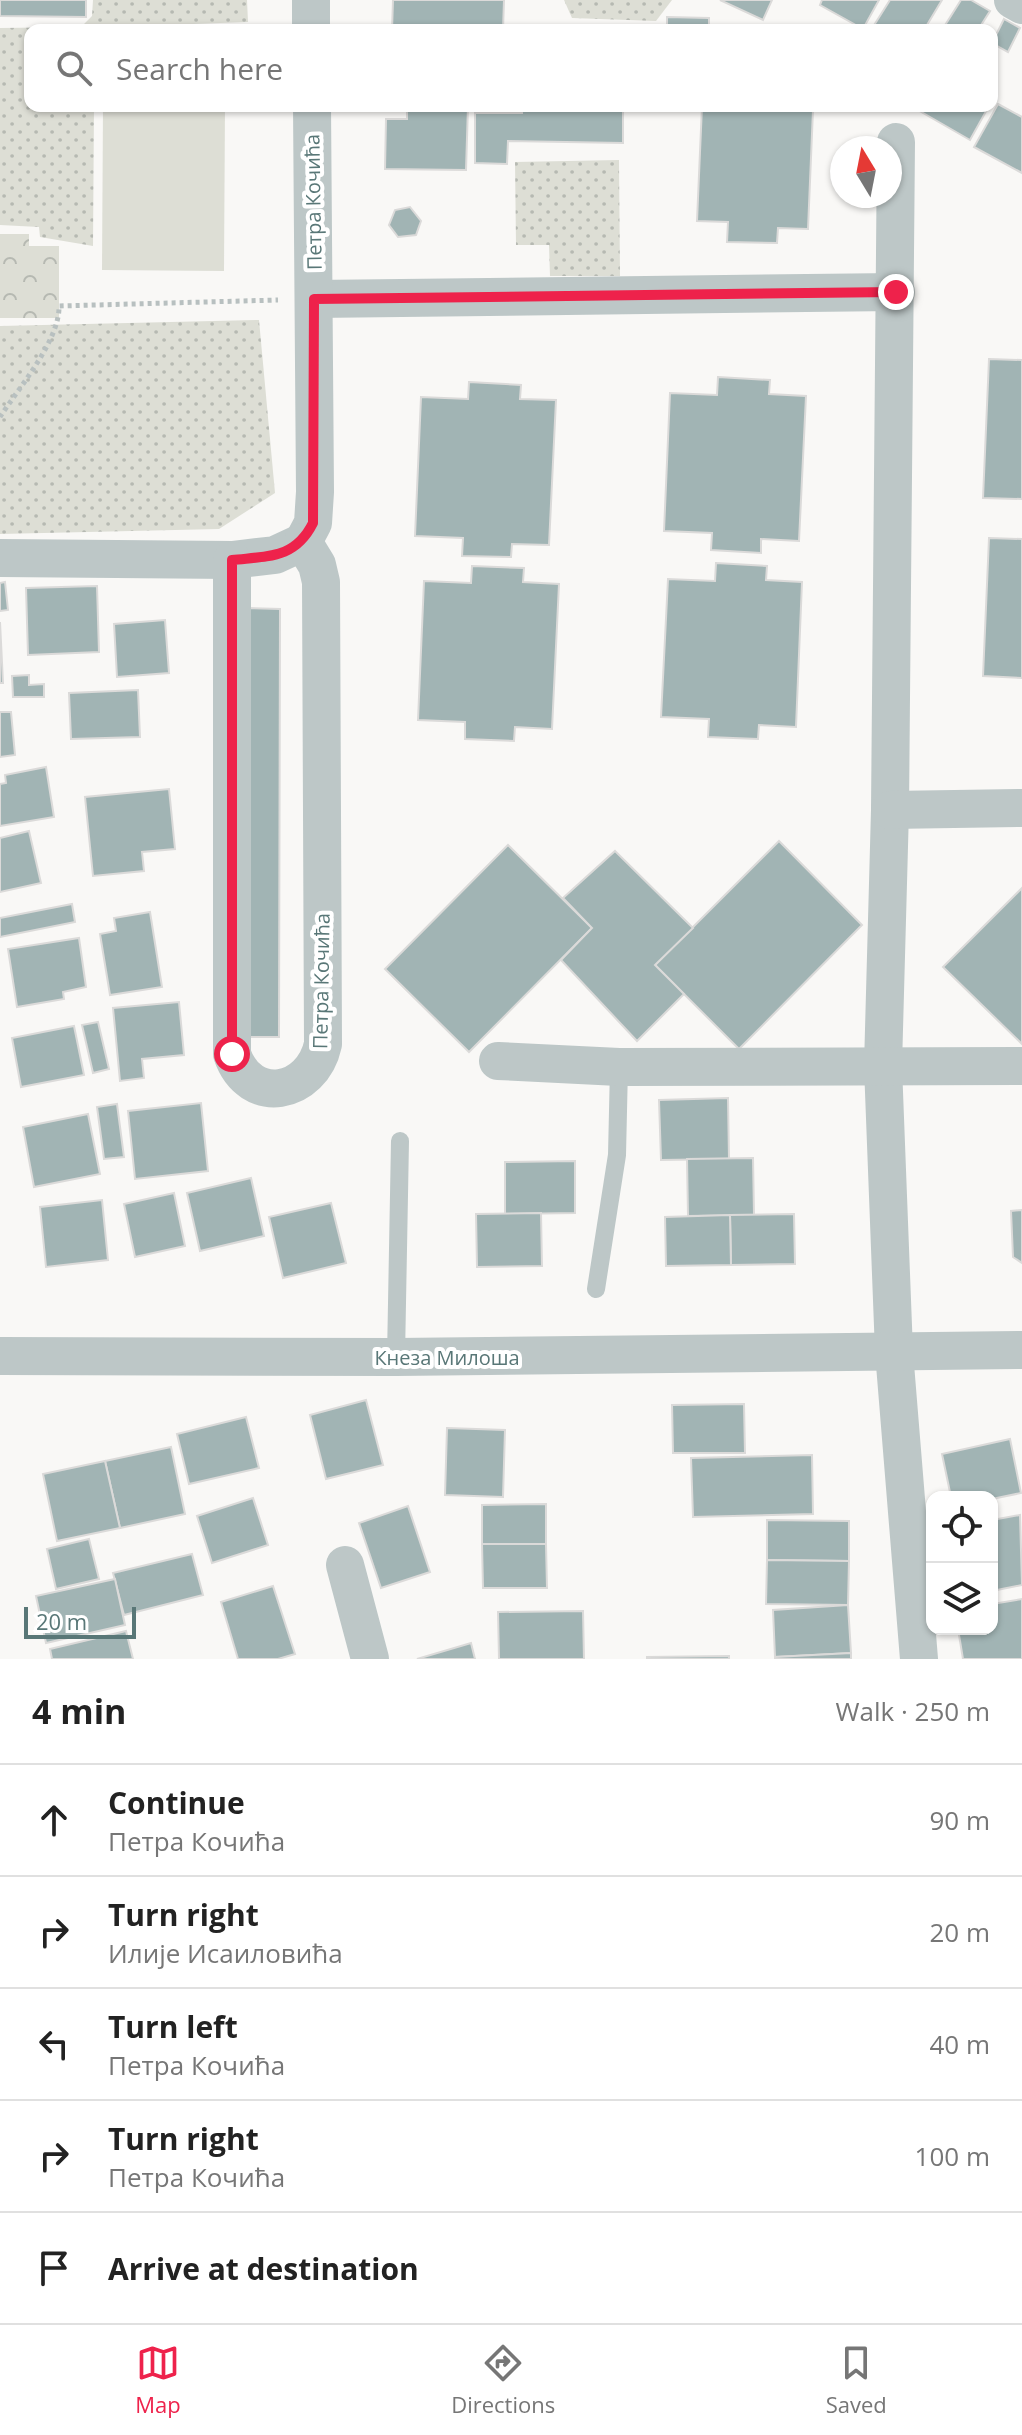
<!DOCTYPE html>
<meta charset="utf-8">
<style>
:root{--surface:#fff;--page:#f6f6f6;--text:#222;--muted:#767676;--line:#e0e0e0;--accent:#ee224b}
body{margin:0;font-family:"Open Sans",sans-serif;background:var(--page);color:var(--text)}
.controls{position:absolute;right:24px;bottom:24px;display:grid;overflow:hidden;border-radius:16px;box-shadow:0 2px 6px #0004}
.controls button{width:72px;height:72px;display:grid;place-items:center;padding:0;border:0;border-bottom:2px solid var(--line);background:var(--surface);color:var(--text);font:40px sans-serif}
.compass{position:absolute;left:830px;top:136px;width:72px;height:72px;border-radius:50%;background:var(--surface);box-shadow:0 2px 6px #0004;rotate:350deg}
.scale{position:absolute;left:24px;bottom:20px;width:112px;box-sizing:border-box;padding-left:8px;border:4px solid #597777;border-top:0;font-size:22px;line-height:28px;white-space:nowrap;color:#597777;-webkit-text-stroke:6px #fff;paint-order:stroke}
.stop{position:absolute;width:24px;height:24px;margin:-18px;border:6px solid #ee224b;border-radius:50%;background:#fff}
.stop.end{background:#ee224b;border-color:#fff;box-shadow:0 2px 8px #0008}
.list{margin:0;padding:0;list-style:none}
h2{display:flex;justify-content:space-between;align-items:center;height:104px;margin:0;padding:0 32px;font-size:34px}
h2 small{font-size:26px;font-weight:400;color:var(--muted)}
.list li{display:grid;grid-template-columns:52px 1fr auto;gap:24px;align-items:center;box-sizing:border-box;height:112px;padding:0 32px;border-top:2px solid var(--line)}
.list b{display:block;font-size:30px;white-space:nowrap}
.list p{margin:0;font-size:26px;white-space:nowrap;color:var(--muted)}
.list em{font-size:26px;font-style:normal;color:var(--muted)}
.icon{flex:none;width:44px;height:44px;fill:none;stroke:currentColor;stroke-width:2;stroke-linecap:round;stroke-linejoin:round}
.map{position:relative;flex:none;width:1022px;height:1659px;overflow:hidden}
.search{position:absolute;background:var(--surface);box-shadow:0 2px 6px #0004;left:24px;right:24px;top:24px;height:88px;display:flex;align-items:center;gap:20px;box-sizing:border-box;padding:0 28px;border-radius:16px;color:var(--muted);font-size:30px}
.sheet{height:664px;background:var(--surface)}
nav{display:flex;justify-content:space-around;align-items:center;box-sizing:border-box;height:112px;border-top:2px solid var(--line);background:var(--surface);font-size:22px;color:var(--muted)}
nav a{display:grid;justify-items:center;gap:4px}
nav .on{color:var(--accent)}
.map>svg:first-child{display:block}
.grass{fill:url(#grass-dots)}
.forest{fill:url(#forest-crowns)}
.pitch{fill:#ddded5}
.building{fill:#a1b4b4;stroke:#dbdad9;stroke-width:2}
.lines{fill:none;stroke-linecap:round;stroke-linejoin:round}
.path{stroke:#b8c0c0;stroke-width:5;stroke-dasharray:4 4;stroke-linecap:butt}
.service{stroke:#bdc7c7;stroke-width:18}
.minor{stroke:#bdc7c7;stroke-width:38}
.route{stroke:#ee224b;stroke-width:10}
.labels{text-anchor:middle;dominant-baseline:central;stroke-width:8;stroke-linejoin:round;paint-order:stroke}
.street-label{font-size:20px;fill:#597777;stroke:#fff}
</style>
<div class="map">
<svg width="1022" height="1659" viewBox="0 0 1022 1659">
<defs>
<pattern id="grass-dots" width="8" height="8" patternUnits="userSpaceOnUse" patternTransform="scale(2)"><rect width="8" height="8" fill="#ddded5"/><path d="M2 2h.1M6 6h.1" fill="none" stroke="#b6b9b2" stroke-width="1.8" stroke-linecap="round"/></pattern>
<pattern id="forest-crowns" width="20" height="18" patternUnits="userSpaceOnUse" patternTransform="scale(2)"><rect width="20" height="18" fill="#ddded5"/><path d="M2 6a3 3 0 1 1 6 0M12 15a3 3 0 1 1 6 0" fill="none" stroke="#b6b9b2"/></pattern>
</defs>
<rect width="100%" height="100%" fill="#f9f8f6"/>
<g class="grass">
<path d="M 93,0 L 247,0 L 248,22 L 30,30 L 30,106 L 94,106 L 93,246 L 40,237 L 39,227 L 0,225 L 0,28 L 81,27 L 92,16 Z"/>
<path d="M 564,0 L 672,0 L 656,21 L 572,18 Z"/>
<path d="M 619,160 L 620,276 L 550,276 L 549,245 L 516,245 L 515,162 Z"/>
<path d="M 259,320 L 275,493 L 219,529 L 0,534 L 0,326 Z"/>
</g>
<path class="forest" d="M 0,234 L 29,234 L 29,246 L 59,246 L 59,318 L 0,318 Z"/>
<path class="pitch" d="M 103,106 L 225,106 L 224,271 L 102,270 Z"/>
<g class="building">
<path d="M 0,0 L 86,0 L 86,17 L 0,16 Z"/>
<path d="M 393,0 L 504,0 L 503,30 L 392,30 Z"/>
<path d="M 720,0 L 772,0 L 763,20 Z"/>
<path d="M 822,0 L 879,0 L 863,29 L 820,5 Z"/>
<path d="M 890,0 L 942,0 L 924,30 L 871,30 Z"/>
<path d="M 961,0 L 971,0 L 990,11 L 978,30 L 942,30 Z"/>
<path d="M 667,17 L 709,18 L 709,30 L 667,30 Z"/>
<path d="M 1004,19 L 1020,28 L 1008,52 L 992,43 Z"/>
<path d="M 998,104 L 1022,117 L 1022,173 L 974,147 Z"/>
<path d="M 407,106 L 468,106 L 466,170 L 385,169 L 386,119 L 407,119 Z"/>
<path d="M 522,106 L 623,106 L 623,143 L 508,141 L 507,164 L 475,163 L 475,113 L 522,113 Z"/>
<path d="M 702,106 L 786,106 L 786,109 L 813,110 L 808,229 L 778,228 L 777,243 L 727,242 L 728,222 L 697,221 Z"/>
<path d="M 911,106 L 989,106 L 970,140 Z"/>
<path d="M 410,207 L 421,221 L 416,235 L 398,237 L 389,225 L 395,210 Z"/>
<path d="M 989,359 L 1022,360 L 1022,499 L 983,498 Z"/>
<path d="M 718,377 L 770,380 L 769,394 L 806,396 L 799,541 L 761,539 L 761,553 L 711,550 L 712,533 L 664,531 L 670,393 L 717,395 Z"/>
<path d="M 469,382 L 521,385 L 520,399 L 556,400 L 549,545 L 512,544 L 511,557 L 462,556 L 463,538 L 415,536 L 421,397 L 468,399 Z"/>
<path d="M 989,538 L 1022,539 L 1022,678 L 983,676 Z"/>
<path d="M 716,563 L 767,566 L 766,580 L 802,582 L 796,727 L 759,725 L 758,739 L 708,737 L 709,719 L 661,717 L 668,579 L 715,581 Z"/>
<path d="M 472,566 L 524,568 L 523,582 L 559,584 L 552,729 L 515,727 L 514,741 L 465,739 L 465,722 L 418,720 L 424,581 L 471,583 Z"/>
<path d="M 5,582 L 8,610 L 0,611 L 0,583 Z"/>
<path d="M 97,586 L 99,652 L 28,655 L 26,588 Z"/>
<path d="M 248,608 L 280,609 L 279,1037 L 247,1037 Z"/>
<path d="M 165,620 L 169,673 L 117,677 L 114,624 Z"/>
<path d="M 0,622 L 3,683 L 0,683 Z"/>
<path d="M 29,675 L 29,685 L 44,684 L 44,697 L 13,697 L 12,676 Z"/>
<path d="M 138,690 L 140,737 L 71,739 L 69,693 Z"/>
<path d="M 0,712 L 11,712 L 15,755 L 0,757 Z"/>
<path d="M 46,767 L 54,817 L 0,826 L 0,784 L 6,783 L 5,775 Z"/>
<path d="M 169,789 L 175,849 L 142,852 L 144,871 L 93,876 L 85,797 Z"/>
<path d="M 29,831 L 41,883 L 0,892 L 0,838 Z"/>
<path d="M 779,841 L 862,925 L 739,1049 L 655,965 Z"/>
<path d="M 508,845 L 592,928 L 469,1052 L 385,969 Z"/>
<path d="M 615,851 L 693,928 L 655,965 L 684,994 L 637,1041 L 561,960 L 592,928 L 563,898 Z"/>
<path d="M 1022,888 L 1022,1044 L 943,967 Z"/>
<path d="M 72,904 L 75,922 L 0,937 L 0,918 Z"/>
<path d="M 150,912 L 162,987 L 110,995 L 100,934 L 116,931 L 114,918 Z"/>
<path d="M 79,938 L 86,987 L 63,992 L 64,999 L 17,1007 L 8,949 Z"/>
<path d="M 179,1002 L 184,1055 L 142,1059 L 144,1078 L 120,1081 L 113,1008 Z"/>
<path d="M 98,1022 L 109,1069 L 93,1073 L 82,1025 Z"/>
<path d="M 74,1026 L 84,1075 L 21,1087 L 12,1038 Z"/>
<path d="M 728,1098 L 729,1159 L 661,1160 L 659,1100 Z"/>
<path d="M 201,1103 L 208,1171 L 135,1179 L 128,1111 Z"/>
<path d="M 117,1104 L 124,1157 L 104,1159 L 97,1107 Z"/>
<path d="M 88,1114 L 100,1174 L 34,1187 L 23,1127 Z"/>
<path d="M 753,1158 L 754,1215 L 688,1216 L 687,1159 Z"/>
<path d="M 575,1161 L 575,1213 L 505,1214 L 505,1162 Z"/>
<path d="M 251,1178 L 264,1236 L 200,1251 L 187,1193 Z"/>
<path d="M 174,1193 L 185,1246 L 135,1257 L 124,1204 Z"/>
<path d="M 102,1200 L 108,1260 L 46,1267 L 40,1207 Z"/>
<path d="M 331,1203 L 346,1263 L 283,1278 L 269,1217 Z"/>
<path d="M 1022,1210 L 1022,1263 L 1013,1257 L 1011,1211 Z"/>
<path d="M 541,1213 L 542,1266 L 477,1267 L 476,1214 Z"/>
<path d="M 794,1214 L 795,1264 L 731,1265 L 730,1215 Z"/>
<path d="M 730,1215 L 731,1265 L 666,1266 L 665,1217 Z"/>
<path d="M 366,1400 L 383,1465 L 326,1479 L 310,1415 Z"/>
<path d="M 744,1404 L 745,1453 L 673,1453 L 672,1405 Z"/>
<path d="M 246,1417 L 259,1468 L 189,1484 L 177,1434 Z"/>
<path d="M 447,1428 L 505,1430 L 503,1497 L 445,1495 Z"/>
<path d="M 1010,1439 L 1021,1493 L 992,1499 L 951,1497 L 942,1454 Z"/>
<path d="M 171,1447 L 185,1514 L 120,1528 L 105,1461 Z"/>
<path d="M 812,1455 L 813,1514 L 693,1517 L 691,1458 Z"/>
<path d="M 105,1461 L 120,1528 L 57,1541 L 43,1474 Z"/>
<path d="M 253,1498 L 268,1545 L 212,1563 L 197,1516 Z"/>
<path d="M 546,1504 L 546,1544 L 482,1544 L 482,1505 Z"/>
<path d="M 408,1506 L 430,1572 L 381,1588 L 359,1523 Z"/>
<path d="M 1020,1515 L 1022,1585 L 992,1591 L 992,1520 Z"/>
<path d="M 767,1520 L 849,1521 L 849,1561 L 767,1560 Z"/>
<path d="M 89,1539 L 99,1579 L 56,1589 L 47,1549 Z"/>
<path d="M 482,1544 L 546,1544 L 547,1588 L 483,1588 Z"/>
<path d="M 192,1554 L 203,1595 L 124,1615 L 113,1573 Z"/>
<path d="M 767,1560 L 849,1561 L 848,1605 L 766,1604 Z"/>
<path d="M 115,1579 L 125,1625 L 46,1643 L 36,1596 Z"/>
<path d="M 273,1586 L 295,1654 L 278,1659 L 238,1659 L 221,1602 Z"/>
<path d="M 1022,1599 L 1022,1659 L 963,1659 L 958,1629 L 992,1629 L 992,1604 Z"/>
<path d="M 848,1605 L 851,1653 L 775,1657 L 773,1610 Z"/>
<path d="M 583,1611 L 584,1659 L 499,1659 L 498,1612 Z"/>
<path d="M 126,1631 L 133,1659 L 52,1659 L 50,1649 Z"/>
<path d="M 471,1643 L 475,1659 L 417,1659 Z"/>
<path d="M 851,1653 L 851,1659 L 775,1659 L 775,1657 Z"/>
<path d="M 729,1656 L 729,1659 L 647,1659 L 647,1657 Z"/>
</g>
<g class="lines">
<path class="path" d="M 0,417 C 18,389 60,340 59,306 L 278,300"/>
<g class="service">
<path d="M 596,1289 L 617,1155 L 619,1067"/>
<path d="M 396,1357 L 400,1141"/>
</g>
<g class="minor">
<path d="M 311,0 L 311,30"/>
<path d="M 1013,0 L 1022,5"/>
<path d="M 896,142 L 890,810 L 883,1066 L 894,1352 L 919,1659"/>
<path d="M 314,299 L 896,292"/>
<path d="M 303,542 L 313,523 L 315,492 L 312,106"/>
<path d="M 0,558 L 232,560 L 275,555 L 303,542"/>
<path d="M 232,560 L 232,1054 C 250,1107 312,1095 323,1044 L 321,582 L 317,565 L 303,542"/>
<path d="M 890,810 L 1022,808"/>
<path d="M 498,1061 L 619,1067 L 1022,1066"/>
<path d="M 0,1356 L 396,1357 L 1022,1350"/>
<path d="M 345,1565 L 370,1659"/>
</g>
</g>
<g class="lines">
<path class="route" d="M 232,1054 L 232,560 C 268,556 295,559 313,523 L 314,299 L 896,292"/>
</g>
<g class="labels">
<g class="street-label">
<text transform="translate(313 202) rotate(-91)">Петра Кочића</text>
<text transform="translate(321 981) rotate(-89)">Петра Кочића</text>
<text x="447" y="1357">Кнеза Милоша</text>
</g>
</g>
</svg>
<div class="controls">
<button><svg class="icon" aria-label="locate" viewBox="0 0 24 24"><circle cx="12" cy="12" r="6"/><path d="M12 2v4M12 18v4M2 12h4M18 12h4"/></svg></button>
<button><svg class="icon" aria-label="layers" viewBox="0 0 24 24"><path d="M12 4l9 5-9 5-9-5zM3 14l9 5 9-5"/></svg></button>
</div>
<svg class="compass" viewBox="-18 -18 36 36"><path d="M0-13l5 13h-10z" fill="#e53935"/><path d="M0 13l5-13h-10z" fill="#767676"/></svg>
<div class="scale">20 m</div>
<div class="stop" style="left:232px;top:1054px"></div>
<div class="stop end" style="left:896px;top:292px"></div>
<div class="search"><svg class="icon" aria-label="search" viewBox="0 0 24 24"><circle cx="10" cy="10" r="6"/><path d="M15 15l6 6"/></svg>Search here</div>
</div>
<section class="sheet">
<h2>4 min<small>Walk · 250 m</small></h2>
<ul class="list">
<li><svg class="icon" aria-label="ahead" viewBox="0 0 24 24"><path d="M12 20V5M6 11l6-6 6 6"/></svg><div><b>Continue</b><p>Петра Кочића</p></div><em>90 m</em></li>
<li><svg class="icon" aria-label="right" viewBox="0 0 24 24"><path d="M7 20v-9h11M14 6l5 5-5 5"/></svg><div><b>Turn right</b><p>Илије Исаиловића</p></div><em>20 m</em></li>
<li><svg class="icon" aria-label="left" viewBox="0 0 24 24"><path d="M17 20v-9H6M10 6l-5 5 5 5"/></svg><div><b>Turn left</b><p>Петра Кочића</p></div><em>40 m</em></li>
<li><svg class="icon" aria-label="right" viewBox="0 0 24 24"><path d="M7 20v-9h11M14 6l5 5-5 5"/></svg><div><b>Turn right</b><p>Петра Кочића</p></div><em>100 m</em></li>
<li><svg class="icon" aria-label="arrive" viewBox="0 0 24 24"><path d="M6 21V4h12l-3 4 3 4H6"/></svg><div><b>Arrive at destination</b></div></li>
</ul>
</section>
<nav>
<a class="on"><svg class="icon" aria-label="map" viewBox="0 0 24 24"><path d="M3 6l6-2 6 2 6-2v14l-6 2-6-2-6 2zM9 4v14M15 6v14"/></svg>Map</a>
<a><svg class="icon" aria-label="directions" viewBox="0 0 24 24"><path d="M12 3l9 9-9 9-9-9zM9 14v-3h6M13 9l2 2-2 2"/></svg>Directions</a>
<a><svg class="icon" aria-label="saved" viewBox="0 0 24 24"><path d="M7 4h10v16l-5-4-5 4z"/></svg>Saved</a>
</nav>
